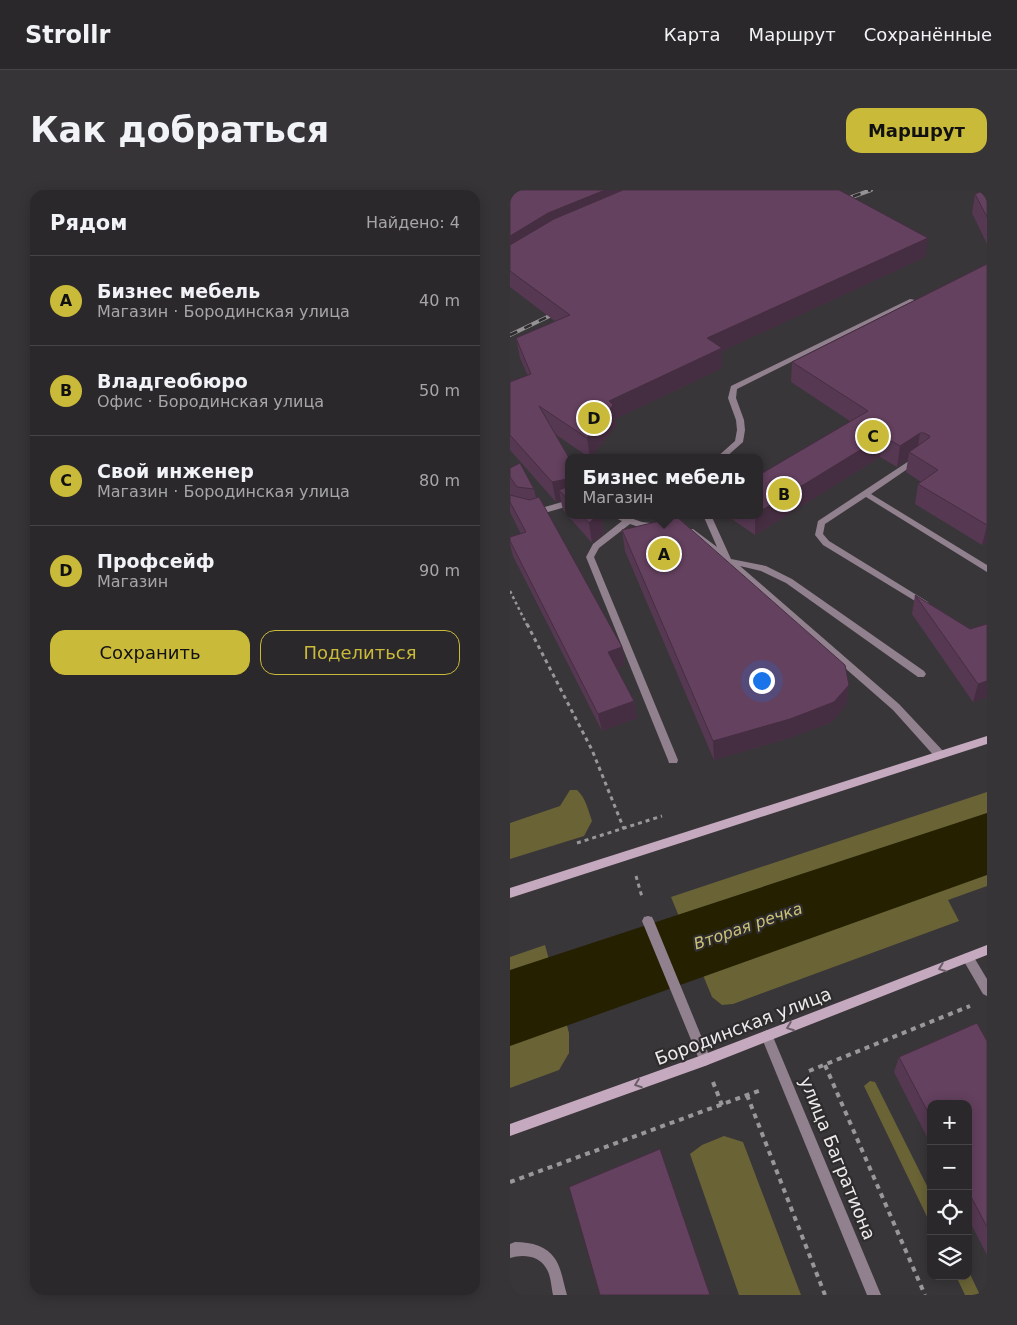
<!DOCTYPE html>
<html lang="ru">
<meta charset="utf-8">
<style>
:root{--surface:#2b282b;--page:#373437;--text:#f1f3f6;--muted:#a6a6a9;--line:#474447;--accent:#caba3a}
body{margin:0;font-family:"DejaVu Sans",sans-serif;background:var(--page);color:var(--text)}
.controls{position:absolute;right:15px;bottom:15px;display:grid;overflow:hidden;border-radius:10px;box-shadow:0 2px 12px #0003}
.controls button{width:45px;height:45px;display:grid;place-items:center;padding:0;border:0;border-bottom:1px solid var(--line);background:var(--surface);color:var(--text);font:25px sans-serif}
.you{position:absolute;left:251px;top:490px;width:18px;height:18px;margin:-12px;border:4px solid #fff;border-radius:50%;background:#1a73e8;box-shadow:0 0 0 8px #1a73e833}
.badge{display:grid;place-items:center;width:32px;height:32px;border-radius:50%;background:var(--accent);color:#111;font-size:16px;font-weight:700}
.pin{position:absolute;translate:-50% -50%;border:2px solid #fff;box-shadow:0 1px 5px #0006}
.popup{position:absolute;left:55px;top:264px;width:198px;height:65px;box-sizing:border-box;display:grid;place-content:center;border-radius:10px;background:var(--surface);filter:drop-shadow(0 1px 4px #0005);font-size:16px;white-space:nowrap;color:var(--muted)}
.popup b{font-size:19px;color:var(--text)}
.popup::after{content:'';position:absolute;left:50%;top:100%;margin-left:-10px;border:10px solid transparent;border-top-color:var(--surface)}
.list{margin:0;padding:0;list-style:none}
h2{display:flex;justify-content:space-between;align-items:center;height:65px;margin:0;padding:0 20px;font-size:21px}
h2 small{font-size:16px;font-weight:400;color:var(--muted)}
.list li{display:grid;grid-template-columns:32px 1fr auto;gap:15px;align-items:center;box-sizing:border-box;height:90px;padding:0 20px;border-top:1px solid var(--line)}
.list b{display:block;font-size:19px;white-space:nowrap}
.list p{margin:0;font-size:16px;white-space:nowrap;color:var(--muted)}
.list em{font-size:16px;font-style:normal;color:var(--muted)}
.actions{display:flex;gap:10px;padding:15px 20px}
.actions a{flex:1;padding:11px 0;border:1px solid var(--accent);border-radius:15px;text-align:center;font-size:18px;color:var(--accent)}
.actions .main{background:var(--accent);color:#111}
.icon{flex:none;width:28px;height:28px;fill:none;stroke:currentColor;stroke-width:2;stroke-linecap:round;stroke-linejoin:round}
.map{position:relative;flex:none;width:477px;height:1105px;overflow:hidden;border-radius:15px}
header{display:flex;align-items:center;gap:30px;box-sizing:border-box;height:70px;padding:0 25px;background:var(--surface);border-bottom:1px solid var(--line)}
header strong{font-size:24px}
nav{display:flex;gap:28px;margin-inline-start:auto;font-size:18px}
.intro{display:flex;align-items:center;justify-content:space-between;box-sizing:border-box;height:120px;padding:0 30px}
h1{margin:0;font-size:35px}
.button{padding:12px 22px;border-radius:15px;background:var(--accent);color:#111;font-size:18px;font-weight:700}
main{display:flex;gap:30px;padding:0 30px}
aside{flex:1;background:var(--surface);border-radius:15px;box-shadow:0 2px 12px #0003}
.map>svg:first-child{display:block}
.forest{fill:#696336}
.lines{fill:none;stroke-linecap:round;stroke-linejoin:round}
.river{fill:#242000;fill-rule:evenodd}
.path-far2{stroke:#9a979a;stroke-width:2.5;stroke-dasharray:3 3;stroke-linecap:butt}
.path-far1{stroke:#9a979a;stroke-width:3;stroke-dasharray:4 4;stroke-linecap:butt}
.path{stroke:#9a979a;stroke-width:4;stroke-dasharray:5 5;stroke-linecap:butt}
.lane{fill:#91808e;fill-rule:evenodd}
.street{fill:#91808e;fill-rule:evenodd}
.secondary{fill:#c4a9bf;fill-rule:evenodd}
.rail-casing{stroke:#959295;stroke-width:4}
.rail{stroke:#2f2c2e;stroke-width:2.5;stroke-dasharray:8;stroke-linecap:butt}
.wall{fill:#563852}
.shaded-wall{fill:#462e42}
.building{fill:#64415f;stroke:#462e42}
.oneway{stroke:#6b5e68}
.labels{text-anchor:middle;dominant-baseline:central;stroke-width:4.5;stroke-linejoin:round;paint-order:stroke}
.water-label{font-size:16px;font-style:italic;fill:#cbc278;stroke:#2f2c2e}
.near-street-label{font-size:18px;fill:#edeaec;stroke:#2f2c2e}
</style>
<header>
<strong>Strollr</strong>
<nav><a>Карта</a><a>Маршрут</a><a>Сохранённые</a></nav>
</header>
<div class="intro"><h1>Как добраться</h1><a class="button">Маршрут</a></div>
<main>
<aside>
<h2>Рядом<small>Найдено: 4</small></h2>
<ul class="list">
<li><span class="badge">A</span><div><b>Бизнес мебель</b><p>Магазин · Бородинская улица</p></div><em>40 m</em></li>
<li><span class="badge">B</span><div><b>Владгеобюро</b><p>Офис · Бородинская улица</p></div><em>50 m</em></li>
<li><span class="badge">C</span><div><b>Свой инженер</b><p>Магазин · Бородинская улица</p></div><em>80 m</em></li>
<li><span class="badge">D</span><div><b>Профсейф</b><p>Магазин</p></div><em>90 m</em></li>
</ul>
<div class="actions"><a class="main">Сохранить</a><a>Поделиться</a></div>
</aside>
<div class="map">
<svg width="477" height="1105" viewBox="0 0 477 1105">
<rect width="100%" height="100%" fill="#393639"/>
<g class="forest">
<path d="M 60,600 L 67,600 C 76,608 78,620 82,631 L 74,646 L 0,669 L 0,633 L 50,616 Z"/>
<path d="M 477,602 L 477,696 L 438,710 L 449,731 L 223,814 L 212,815 L 202,807 L 161,707 Z"/>
<path d="M 35,755 L 59,843 L 59,863 L 49,880 L 0,898 L 0,767 Z"/>
<path d="M 360,891 L 365,892 L 421,1004 L 421,1035 L 354,896 Z"/>
<path d="M 214,946 L 233,952 L 291,1105 L 229,1105 L 180,964 L 192,955 Z"/>
<path d="M 458,1080 L 470,1105 L 455,1105 L 446,1086 L 458,1086 Z"/>
</g>
<g class="lines">
<path class="river" d="M 477,623 L 477,685 L 0,856 L 0,780 Z"/>
<path class="path-far2" d="M 0,401 L 17,435"/>
<g class="path-far1">
<path d="M 17,434 L 82,560 L 114,639"/>
<path d="M 67,653 L 152,626"/>
<path d="M 126,686 L 132,707"/>
</g>
<g class="path">
<path d="M 315,875 L 415,1105"/>
<path d="M 299,881 L 460,816"/>
<path d="M 203,892 L 212,915"/>
<path d="M 237,905 L 315,1105"/>
<path d="M 0,992 L 251,900"/>
</g>
<g class="lane">
<path d="M 400,109 L 405,110 L 227,199 L 226,208 L 234,230 L 235,240 L 233,252 L 215,268 L 206,268 L 225,251 L 227,240 L 226,230 L 218,208 L 221,196 Z"/>
<path d="M 405,267 L 411,267 L 412,269 L 361,304 L 477,375 L 477,382 L 356,307 L 315,334 L 313,344 L 319,351 L 418,412 L 419,414 L 415,417 L 313,355 L 305,345 L 308,331 Z"/>
<path d="M 59,310 L 59,316 L 24,326 L 20,323 L 21,321 Z"/>
<path d="M 99,325 L 112,325 L 132,332 L 149,334 L 150,336 C 142,342 129,337 120,334 L 89,358 L 84,367 L 168,570 L 167,573 L 159,573 L 158,570 L 76,367 L 83,354 L 112,331 Z"/>
<path d="M 193,325 L 201,325 L 221,369 L 256,376 L 282,389 L 414,481 L 416,484 L 414,487 L 408,487 L 276,393 L 251,381 L 230,376 L 389,514 L 434,562 L 435,565 L 434,568 L 426,568 L 383,520 L 192,353 L 177,343 L 177,339 L 183,339 L 207,357 Z"/>
<path d="M 458,763 L 462,764 L 477,789 L 477,806 L 473,804 L 452,768 L 454,764 Z"/>
<path d="M 5,1052 C 14,1052 21,1053 29,1056 C 51,1065 51,1085 57,1105 L 43,1105 C 41,1096 41,1085 36,1078 C 29,1065 12,1064 0,1068 L 0,1054 Z"/>
</g>
<g class="street">
<path d="M 138,726 L 142,727 L 144,731 L 201,870 L 199,874 L 195,876 L 191,874 L 132,731 L 134,727 Z"/>
<path d="M 257,840 L 261,842 L 371,1105 L 357,1105 L 251,846 L 253,842 Z"/>
</g>
<g class="secondary">
<path d="M 477,546 L 477,554 L 0,708 L 0,698 Z"/>
<path d="M 477,755 L 477,765 L 195,876 L 0,946 L 0,934 L 195,864 Z"/>
</g>
<defs>
<g id="rail">
<path d="M 328,12 L 361,0"/>
<path d="M 0,145 L 52,120"/>
</g>
</defs>
<use href="#rail" class="rail-casing"/>
<use href="#rail" class="rail"/>
</g>
<g class="wall">
<path d="M 0,0 L 415,67 L 212,161 L 212,178 L 105,229 L 106,235 L 80,268 L 45,244 L 59,268 L 59,325 L 91,325 L 94,343 L 82,353 L 53,320 L 51,311 L 46,312 L 0,260 L 0,192 L 18,186 L 10,168 L 6,148 L 46,132 L 0,97 Z"/>
<path d="M 477,0 L 477,54 L 462,23 L 465,4 Z"/>
<path d="M 477,74 L 477,352 L 472,355 L 405,314 L 408,294 L 411,292 L 396,282 L 398,269 L 387,277 L 370,267 L 245,345 L 216,325 L 249,325 L 340,231 L 281,192 L 282,172 Z"/>
<path d="M 0,278 L 24,299 L 26,308 L 112,457 L 115,475 L 106,478 L 124,511 L 127,528 L 92,541 L 3,366 L 0,354 L 0,347 L 11,344 L 0,322 L 0,305 L 4,306 L 0,305 Z"/>
<path d="M 112,340 L 339,495 L 336,515 L 322,532 L 279,548 L 204,570 L 115,361 Z"/>
<path d="M 405,405 L 460,439 L 477,507 L 463,512 L 402,424 Z"/>
<path d="M 477,851 L 477,1065 L 458,1028 L 458,914 L 421,914 L 421,955 L 384,882 L 389,867 Z"/>
</g>
<g class="shaded-wall">
<path d="M 95,0 L 141,0 L 0,67 L 0,46 L 38,23 Z"/>
<path d="M 418,48 L 415,67 L 212,161 L 212,178 L 105,229 L 106,235 L 80,268 L 77,248 L 99,211 L 197,148 Z"/>
<path d="M 410,243 L 407,263 L 399,262 L 398,269 L 387,277 L 390,256 Z"/>
<path d="M 373,246 L 370,267 L 245,345 L 245,325 L 249,325 L 249,322 Z"/>
<path d="M 57,289 L 59,302 L 49,300 L 51,311 L 46,312 L 42,292 Z"/>
<path d="M 88,325 L 91,325 L 94,343 L 82,353 L 79,333 Z"/>
<path d="M 477,335 L 477,352 L 472,355 Z"/>
<path d="M 112,457 L 115,475 L 101,480 L 98,462 Z"/>
<path d="M 477,491 L 477,507 L 463,512 L 468,494 Z"/>
<path d="M 339,495 L 336,515 L 322,532 L 279,548 L 204,570 L 203,551 Z"/>
<path d="M 124,511 L 127,528 L 92,541 L 88,524 Z"/>
</g>
<g class="building">
<path d="M 0,0 L 95,0 L 38,23 L 0,46 Z"/>
<path d="M 113,0 L 329,0 L 418,48 L 197,148 L 212,158 L 99,211 L 103,215 L 77,248 L 29,216 L 59,268 L 59,311 L 49,300 L 57,297 L 57,289 L 42,292 L 0,245 L 0,192 L 21,184 L 6,148 L 60,125 L 0,81 L 0,55 L 44,29 Z"/>
<path d="M 475,0 L 477,0 L 477,27 L 465,4 Z"/>
<path d="M 477,74 L 477,335 L 408,294 L 428,280 L 399,262 L 419,248 L 420,246 L 414,243 L 410,243 L 390,256 L 373,246 L 249,322 L 249,285 L 358,221 L 282,172 Z"/>
<path d="M 10,273 L 24,299 L 7,297 L 0,287 L 0,278 Z"/>
<path d="M 0,305 L 20,310 L 29,307 L 112,457 L 98,462 L 124,511 L 88,524 L 0,351 L 0,347 L 16,342 L 0,312 Z"/>
<path d="M 72,325 L 88,325 L 79,333 Z"/>
<path d="M 167,327 L 335,475 L 339,495 L 324,512 L 280,529 L 203,551 L 112,340 Z"/>
<path d="M 405,405 L 460,439 L 477,434 L 477,491 L 468,494 Z"/>
<path d="M 467,833 L 477,851 L 477,1037 L 458,1001 L 458,914 L 421,914 L 421,928 L 389,867 Z"/>
<path d="M 150,959 L 200,1105 L 90,1105 L 59,997 Z"/>
</g>
<defs><path id="oneway-chevron" d="M-2-3.5L2.5 0L-2 3.5" fill="none" stroke-width="1.6" stroke-linecap="round" stroke-linejoin="round" transform="scale(1.25)"/></defs>
<g class="oneway">
<use href="#oneway-chevron" transform="translate(432 778) rotate(159)"/>
<use href="#oneway-chevron" transform="translate(280 837) rotate(159)"/>
<use href="#oneway-chevron" transform="translate(128 894) rotate(160)"/>
</g>
<g class="labels">
<g class="water-label">
<text transform="translate(238 736) rotate(-19)">Вторая речка</text>
</g>
<g class="near-street-label">
<text transform="translate(233 836) rotate(-21)">Бородинская улица</text>
<text transform="translate(328 968) rotate(68)">улица Багратиона</text>
</g>
</g>
</svg>
<div class="controls">
<button>+</button>
<button>−</button>
<button><svg class="icon" aria-label="locate" viewBox="0 0 24 24"><circle cx="12" cy="12" r="6"/><path d="M12 2v4M12 18v4M2 12h4M18 12h4"/></svg></button>
<button><svg class="icon" aria-label="layers" viewBox="0 0 24 24"><path d="M12 4l9 5-9 5-9-5zM3 14l9 5 9-5"/></svg></button>
</div>
<div class="you"></div>
<div class="pin badge" style="left:154px;top:364px">A</div>
<div class="popup"><b>Бизнес мебель</b>Магазин</div>
<div class="pin badge" style="left:274px;top:304px">B</div>
<div class="pin badge" style="left:363px;top:246px">C</div>
<div class="pin badge" style="left:84px;top:228px">D</div>
</div>
</main>
